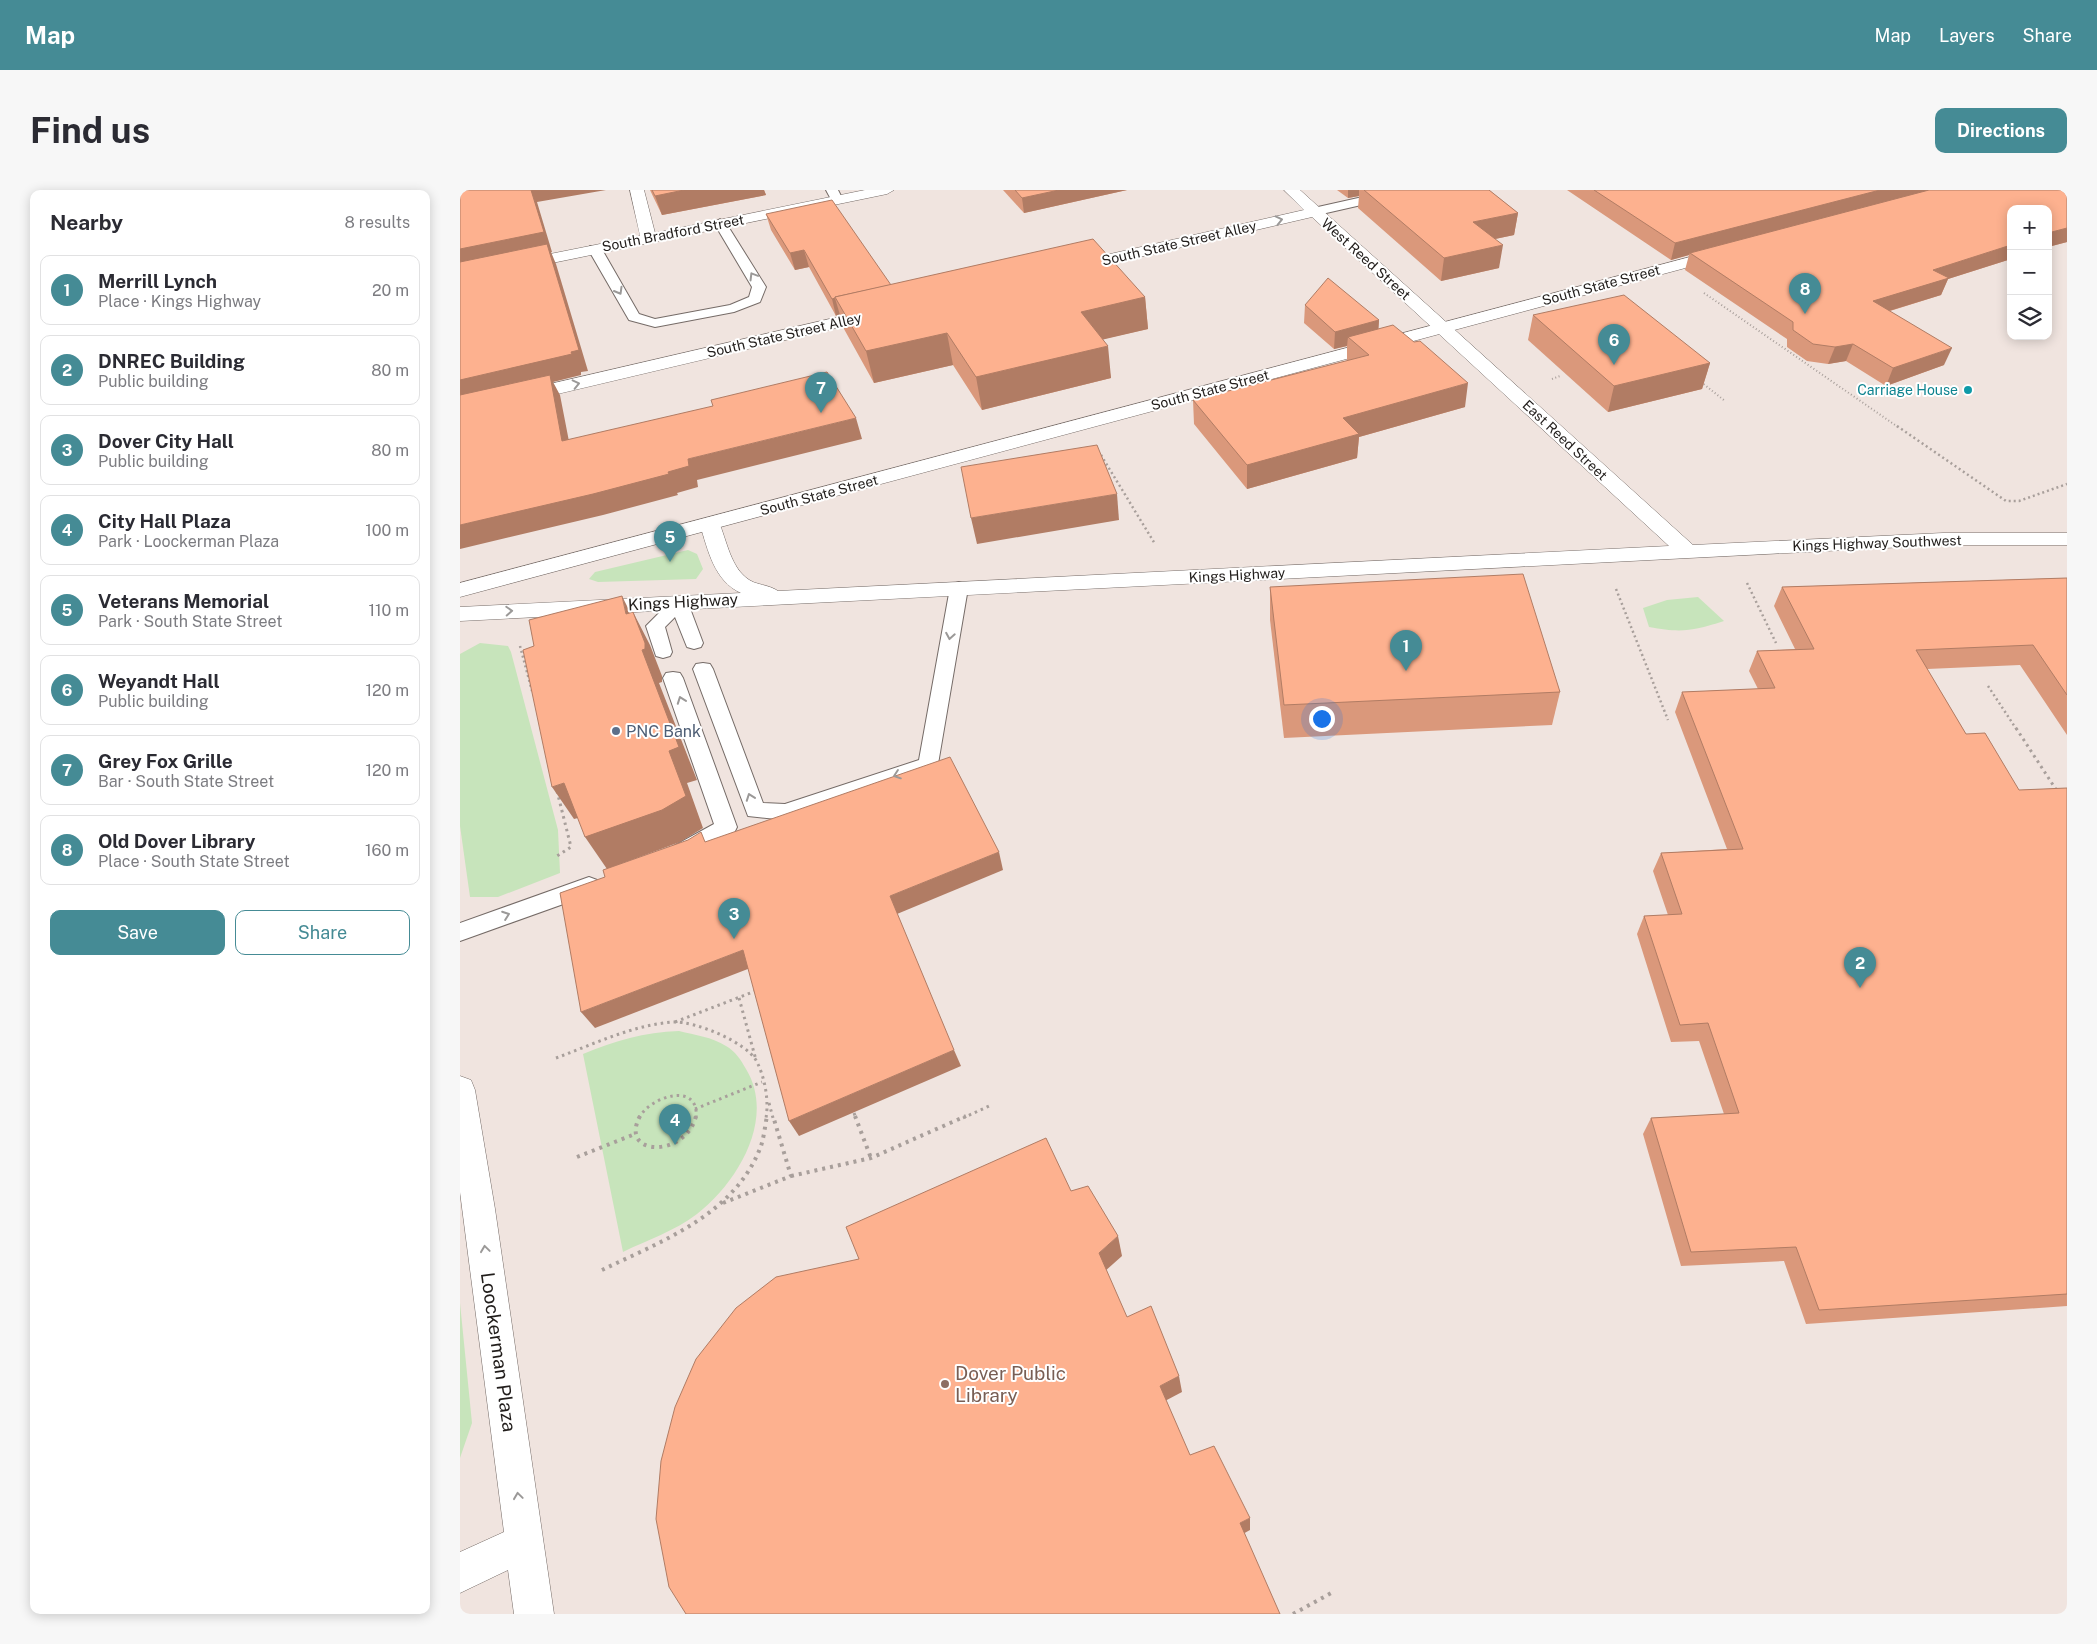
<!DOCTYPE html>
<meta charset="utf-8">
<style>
:root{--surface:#fff;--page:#f7f7f7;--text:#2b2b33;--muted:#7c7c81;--line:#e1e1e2;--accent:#458b95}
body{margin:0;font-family:"Public Sans",sans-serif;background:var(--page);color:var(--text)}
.controls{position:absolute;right:15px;top:15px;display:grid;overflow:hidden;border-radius:10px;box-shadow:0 2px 12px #0003}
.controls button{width:45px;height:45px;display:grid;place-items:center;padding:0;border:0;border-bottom:1px solid var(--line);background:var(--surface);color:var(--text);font:25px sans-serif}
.you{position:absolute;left:861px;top:528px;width:18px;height:18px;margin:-12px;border:4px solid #fff;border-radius:50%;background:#1a73e8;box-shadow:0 0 0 8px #1a73e833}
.badge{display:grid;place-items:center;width:32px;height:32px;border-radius:50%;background:var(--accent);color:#fff;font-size:16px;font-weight:700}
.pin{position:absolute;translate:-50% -41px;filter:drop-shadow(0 1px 2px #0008)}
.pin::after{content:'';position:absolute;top:26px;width:18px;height:15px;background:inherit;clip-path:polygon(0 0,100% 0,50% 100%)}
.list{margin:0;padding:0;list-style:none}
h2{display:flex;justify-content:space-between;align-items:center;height:65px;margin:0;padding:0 20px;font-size:21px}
h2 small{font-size:16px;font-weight:400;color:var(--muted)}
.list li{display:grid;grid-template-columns:32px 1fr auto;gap:15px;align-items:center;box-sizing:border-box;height:70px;margin:0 10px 10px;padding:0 10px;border:1px solid var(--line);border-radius:10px}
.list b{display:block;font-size:19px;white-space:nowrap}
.list p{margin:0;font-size:16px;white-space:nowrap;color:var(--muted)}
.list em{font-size:16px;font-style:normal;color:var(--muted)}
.actions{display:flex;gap:10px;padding:15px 20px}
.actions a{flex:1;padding:11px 0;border:1px solid var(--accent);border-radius:10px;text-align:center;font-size:18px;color:var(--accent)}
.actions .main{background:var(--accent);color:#fff}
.icon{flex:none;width:28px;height:28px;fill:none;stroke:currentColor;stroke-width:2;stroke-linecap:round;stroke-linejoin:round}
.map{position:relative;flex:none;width:1607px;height:1424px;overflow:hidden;border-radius:10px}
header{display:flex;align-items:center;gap:30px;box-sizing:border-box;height:70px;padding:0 25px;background:var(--accent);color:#fff}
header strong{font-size:24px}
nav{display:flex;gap:28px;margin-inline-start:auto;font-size:18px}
.intro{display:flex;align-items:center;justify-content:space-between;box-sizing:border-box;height:120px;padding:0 30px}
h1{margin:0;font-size:35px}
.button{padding:12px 22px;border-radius:10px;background:var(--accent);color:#fff;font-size:18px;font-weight:700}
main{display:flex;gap:30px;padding:0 30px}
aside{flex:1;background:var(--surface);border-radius:10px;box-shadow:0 2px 12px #0003}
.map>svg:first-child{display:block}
.green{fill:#c7e4bb}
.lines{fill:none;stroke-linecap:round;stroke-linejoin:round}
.lane-casing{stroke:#756b67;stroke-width:2}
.street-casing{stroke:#756b67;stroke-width:1}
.secondary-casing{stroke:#756b67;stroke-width:1}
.primary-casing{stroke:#756b67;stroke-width:1}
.path-far3{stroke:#a89f9b;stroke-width:2;stroke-dasharray:1 2.5;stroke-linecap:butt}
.path-far2{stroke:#a89f9b;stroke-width:2.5;stroke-dasharray:2 3;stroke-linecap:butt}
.path-far1{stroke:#a89f9b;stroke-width:3;stroke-dasharray:2.5 4;stroke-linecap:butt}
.path{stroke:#a89f9b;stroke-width:4;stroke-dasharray:3 5;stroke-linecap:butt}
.lane{fill:#fff;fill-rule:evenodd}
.street{fill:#fff;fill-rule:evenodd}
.secondary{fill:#fff;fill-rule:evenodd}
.primary{fill:#fff;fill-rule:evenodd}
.wall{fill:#da987b}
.shaded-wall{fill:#b17c64}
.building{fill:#fdb18f;stroke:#b17c64}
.oneway{stroke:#9b9998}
.culture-dot{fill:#0f9aa8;stroke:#fff;stroke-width:2}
.service-dot{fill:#5c6f8a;stroke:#fff;stroke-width:2}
.education-dot{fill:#8d6e63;stroke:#fff;stroke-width:2}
.labels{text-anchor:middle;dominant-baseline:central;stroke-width:4;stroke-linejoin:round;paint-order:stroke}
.far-street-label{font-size:14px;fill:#211d1b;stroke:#fff}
.far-culture-label{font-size:14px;fill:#0d838f;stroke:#fff;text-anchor:end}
.street-label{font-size:16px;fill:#211d1b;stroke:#fff}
.service-label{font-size:16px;fill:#4e5e75;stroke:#fff;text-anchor:start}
.near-street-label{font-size:19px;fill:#211d1b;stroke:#fff}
.near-education-label{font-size:19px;fill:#785e54;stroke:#fff;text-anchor:start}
</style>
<header>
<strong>Map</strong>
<nav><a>Map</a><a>Layers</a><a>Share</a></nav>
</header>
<div class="intro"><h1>Find us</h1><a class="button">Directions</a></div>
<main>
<aside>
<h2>Nearby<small>8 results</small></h2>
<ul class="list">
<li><span class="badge">1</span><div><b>Merrill Lynch</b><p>Place · Kings Highway</p></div><em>20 m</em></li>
<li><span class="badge">2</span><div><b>DNREC Building</b><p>Public building</p></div><em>80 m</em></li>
<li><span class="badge">3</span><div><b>Dover City Hall</b><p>Public building</p></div><em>80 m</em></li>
<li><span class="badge">4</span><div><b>City Hall Plaza</b><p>Park · Loockerman Plaza</p></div><em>100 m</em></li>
<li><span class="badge">5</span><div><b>Veterans Memorial</b><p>Park · South State Street</p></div><em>110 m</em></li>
<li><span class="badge">6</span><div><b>Weyandt Hall</b><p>Public building</p></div><em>120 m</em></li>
<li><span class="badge">7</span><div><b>Grey Fox Grille</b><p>Bar · South State Street</p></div><em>120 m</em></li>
<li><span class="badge">8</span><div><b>Old Dover Library</b><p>Place · South State Street</p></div><em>160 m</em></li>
</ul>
<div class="actions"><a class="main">Save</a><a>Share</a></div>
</aside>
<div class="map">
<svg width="1607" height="1424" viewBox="0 0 1607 1424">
<rect width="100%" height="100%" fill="#f0e4df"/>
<g class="green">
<path d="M 228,360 L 237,364 L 243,379 L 236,389 L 138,392 L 129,389 L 135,382 Z"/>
<path d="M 1238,407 L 1264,431 C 1233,441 1221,443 1189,437 L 1183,418 L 1207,410 Z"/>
<path d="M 20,453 L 48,456 L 51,462 L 98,640 L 100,683 L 38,707 L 10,707 L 0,636 L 0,464 Z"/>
<path d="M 219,841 C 235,845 252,847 266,856 C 275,861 281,870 286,879 C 316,928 278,992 237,1024 C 215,1041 187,1050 163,1062 L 123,864 C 155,851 184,842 219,841 Z"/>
<path d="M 0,1113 L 12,1233 L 0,1268 Z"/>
</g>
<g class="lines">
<defs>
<g id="lane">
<path d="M 366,0 L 378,0 L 383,10 L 381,13 L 373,13 Z"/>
<path d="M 934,0 L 956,0 L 954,3 L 853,26 L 847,22 L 849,19 Z"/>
<path d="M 260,29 L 266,33 L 306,97 L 300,112 L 274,122 L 195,137 L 169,130 L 128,59 L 130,56 L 140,56 L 179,124 L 195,129 L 270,115 L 289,107 L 292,97 L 254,33 Z"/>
<path d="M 499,392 L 505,394 L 508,398 L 478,574 L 475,579 L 326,630 L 288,626 L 233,479 L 236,474 L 243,473 L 250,474 L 253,479 L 303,613 L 325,614 L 459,570 L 490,398 L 493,394 Z"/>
<path d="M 219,407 L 225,409 L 228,413 L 243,453 L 241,457 L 234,459 L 227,457 L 215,427 L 205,437 L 212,462 L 210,466 L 203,468 L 196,466 L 186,436 L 213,409 Z"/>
<path d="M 213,482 L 220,483 L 223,488 L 277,637 L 274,643 L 220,671 L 212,669 L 209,663 L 212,657 L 254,634 L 203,488 L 206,483 Z"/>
<path d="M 129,687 L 137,690 L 140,696 L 137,702 L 0,751 L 0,733 Z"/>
</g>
<g id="street">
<path d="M 170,0 L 184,0 L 195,43 L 405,0 L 434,0 L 427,4 L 0,92 L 0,82 L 180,46 Z"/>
<path d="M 824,0 L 840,0 L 1233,355 L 1483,343 L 1607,343 L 1607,355 L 1483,355 L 0,431 L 0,417 L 281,403 C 254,391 248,360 240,335 L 243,331 L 250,329 L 257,331 L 260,335 C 268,355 272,382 293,392 C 301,395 311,396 318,401 L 1209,356 L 852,27 L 615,82 L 607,77 L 615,72 L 844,20 Z"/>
<path d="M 417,118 L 423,119 L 426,123 L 423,127 L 0,227 L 0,215 Z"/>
</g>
<path id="secondary" d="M 0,886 L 11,890 L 15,900 L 35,1019 L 94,1424 L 54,1424 L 48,1380 L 0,1403 L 0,1362 L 44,1342 L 0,1002 Z"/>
<path id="primary" d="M 1264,58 L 1272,63 L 1270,66 L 0,407 L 0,393 Z"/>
</defs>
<use href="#lane" class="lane-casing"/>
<use href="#street" class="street-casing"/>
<use href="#secondary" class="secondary-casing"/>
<use href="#primary" class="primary-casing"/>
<g class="path-far3">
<path d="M 1244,103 L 1438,237"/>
<path d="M 1092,189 L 1100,186"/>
<path d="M 1241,192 L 1265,211"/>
</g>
<g class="path-far2">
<path d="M 1437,236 L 1546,311 L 1559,311 L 1607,294"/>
<path d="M 641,265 L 695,354"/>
<path d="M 1287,393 L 1316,453"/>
<path d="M 1156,399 L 1208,530"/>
<path d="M 60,456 L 72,501"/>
<path d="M 1528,496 L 1557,540"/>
</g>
<g class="path-far1">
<path d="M 1556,538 L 1597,601"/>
<path d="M 97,601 L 111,657 L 97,666"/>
<path d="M 279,808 L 296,870"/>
<path d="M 215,832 L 298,800"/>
<path d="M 96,868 C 134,854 173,835 213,832 C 235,831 287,852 297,872 C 305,888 309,911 306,928"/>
<path d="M 309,913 L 313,928"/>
<path d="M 235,919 L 302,892"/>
<path d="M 394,923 L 396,928"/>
<path d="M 179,928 C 190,906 240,891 236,928"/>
<path d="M 503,928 L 529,916"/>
</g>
<g class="path">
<path d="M 180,926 C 158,967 226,968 236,926"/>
<path d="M 395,926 L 411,968"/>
<path d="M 117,967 L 175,944"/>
<path d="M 331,986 L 411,968 L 506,926"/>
<path d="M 263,1013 L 331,986 L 313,926"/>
<path d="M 142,1080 C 202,1051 275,1025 301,956 C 304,947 305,936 307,926"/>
<path d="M 833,1424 L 873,1402"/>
</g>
<use href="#lane" class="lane"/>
<use href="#street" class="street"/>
<use href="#secondary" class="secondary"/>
<use href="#primary" class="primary"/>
</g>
<g class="wall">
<path d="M 190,0 L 304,0 L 306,5 L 202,25 Z"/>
<path d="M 543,0 L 667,0 L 564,23 Z"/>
<path d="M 877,0 L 1029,0 L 1058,23 L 1054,45 L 1035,49 L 1039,78 L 981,91 L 898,18 L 899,6 L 888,8 Z"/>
<path d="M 1107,0 L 1607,0 L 1607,52 L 1588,57 L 1551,19 L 1551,69 L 1488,89 L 1481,105 L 1430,121 L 1484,175 L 1426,196 L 1386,171 L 1368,174 L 1347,171 L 1327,157 L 1327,149 L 1225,80 L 1229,65 L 1211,70 Z"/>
<path d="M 306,24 L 431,95 L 685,107 L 688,139 L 643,149 L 651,188 L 522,220 L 493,175 L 414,193 L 384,139 L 380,125 L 376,126 L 349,77 L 335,80 L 311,40 Z"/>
<path d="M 845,115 L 919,130 L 918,139 L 1005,217 L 899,247 L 897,268 L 787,299 L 734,234 L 733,210 L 887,171 L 887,156 L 874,159 L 844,133 Z"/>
<path d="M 1073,125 L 1250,173 L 1242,199 L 1148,222 L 1068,150 Z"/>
<path d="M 1607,388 L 1607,545 L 1560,475 L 1467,479 L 1506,544 L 1559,600 L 1607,598 L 1607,1116 L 1346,1134 L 1324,1071 L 1221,1076 L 1183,944 L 1191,928 L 1264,924 L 1239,851 L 1211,852 L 1177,744 L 1184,726 L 1208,725 L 1193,681 L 1201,663 L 1267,659 L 1215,522 L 1222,502 L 1298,499 L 1289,481 L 1297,461 L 1335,459 L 1314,416 L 1322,397 Z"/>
<path d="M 810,397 L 1100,502 L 1092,535 L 824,548 L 810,430 Z"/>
</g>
<g class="shaded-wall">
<path d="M 71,0 L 146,0 L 77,12 L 92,62 L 91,62 L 96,74 L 128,181 L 121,182 L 121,185 L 93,192 L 100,205 L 113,272 L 0,213 L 0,59 Z"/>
<path d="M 224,0 L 304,0 L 306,5 L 202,25 L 195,6 Z"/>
<path d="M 599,0 L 667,0 L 564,23 L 562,8 Z"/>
<path d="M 888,0 L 899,0 L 899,6 L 888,8 Z"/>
<path d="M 1420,0 L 1475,0 L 1230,63 L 1229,65 L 1211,70 L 1215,53 Z"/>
<path d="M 1058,23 L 1054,45 L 1011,54 L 1013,32 Z"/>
<path d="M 1607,38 L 1607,52 L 1588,57 L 1588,43 Z"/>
<path d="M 1043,55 L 1039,78 L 981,91 L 984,68 Z"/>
<path d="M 1551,55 L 1551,69 L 1488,89 L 1481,105 L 1406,128 L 1413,111 L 1473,80 Z"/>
<path d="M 344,60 L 349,77 L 335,80 L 330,63 Z"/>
<path d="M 685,107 L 688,139 L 624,154 L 621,122 Z"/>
<path d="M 375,108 L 380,125 L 376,126 L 372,109 Z"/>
<path d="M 919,130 L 918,148 L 888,147 L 887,156 L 874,159 L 875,142 Z"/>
<path d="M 487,143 L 493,175 L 414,193 L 406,161 Z"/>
<path d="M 1393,154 L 1386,171 L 1368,174 L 1375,157 Z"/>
<path d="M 648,156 L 651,188 L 522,220 L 516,187 Z"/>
<path d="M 1492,158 L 1484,175 L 1426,196 L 1433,178 Z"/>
<path d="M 1250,173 L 1242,199 L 1148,222 L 1154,196 Z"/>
<path d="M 1008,193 L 1005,217 L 899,247 L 897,268 L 787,299 L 787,275 L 883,228 Z"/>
<path d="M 396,228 L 402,249 L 237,290 L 238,297 L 217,303 L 218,305 L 143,325 L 0,359 L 0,335 L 208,282 L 228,269 Z"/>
<path d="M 657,304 L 659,330 L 517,354 L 511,328 Z"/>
<path d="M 162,406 L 179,440 L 166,424 Z"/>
<path d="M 173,422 L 190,455 L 202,486 L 202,492 L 199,493 L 237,590 L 227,593 L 243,638 L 220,652 L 147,679 L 125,647 L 209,561 L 182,460 Z"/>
<path d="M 104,593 L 126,626 L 114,629 L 92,597 Z"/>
<path d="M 539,662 L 543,680 L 437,724 L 430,706 Z"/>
<path d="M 283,760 L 293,777 L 135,838 L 121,822 Z"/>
<path d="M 494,860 L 501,876 L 339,946 L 329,931 Z"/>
<path d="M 658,1046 L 662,1066 L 644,1082 L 639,1063 Z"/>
<path d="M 719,1186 L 722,1202 L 703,1212 L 700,1196 Z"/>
<path d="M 790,1328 L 790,1340 L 781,1345 L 780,1333 Z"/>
</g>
<g class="building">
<path d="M 0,0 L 71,0 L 84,42 L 0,59 Z"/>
<path d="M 192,0 L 224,0 L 195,6 Z"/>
<path d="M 555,0 L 599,0 L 562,8 Z"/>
<path d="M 904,0 L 1029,0 L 1058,23 L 1013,32 L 1043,55 L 984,68 Z"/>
<path d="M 1134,0 L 1420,0 L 1215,53 Z"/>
<path d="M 1469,0 L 1607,0 L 1607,38 L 1588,43 L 1588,19 L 1551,19 L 1551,55 L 1473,80 L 1489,88 L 1413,111 L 1492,158 L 1433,178 L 1393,154 L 1375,157 L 1353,154 L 1333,140 L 1333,132 L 1230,63 Z"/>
<path d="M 372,10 L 431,95 L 375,107 L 375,108 L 372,109 L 344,60 L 330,63 L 306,24 Z"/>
<path d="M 633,49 L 685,107 L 621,122 L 648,156 L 516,187 L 487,143 L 406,161 L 375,107 Z"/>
<path d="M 87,54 L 119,160 L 111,162 L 112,164 L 0,190 L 0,72 Z"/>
<path d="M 868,88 L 919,130 L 875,142 L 845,115 Z"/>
<path d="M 1164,105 L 1250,173 L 1154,196 L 1073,125 Z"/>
<path d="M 933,135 L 954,152 L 960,151 L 1008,193 L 883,228 L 899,244 L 787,275 L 733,210 L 909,165 L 888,147 Z"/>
<path d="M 367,182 L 396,228 L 228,269 L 229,276 L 208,282 L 209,284 L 133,304 L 0,335 L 0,205 L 90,185 L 102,251 L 253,216 L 251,210 Z"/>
<path d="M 637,255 L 657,304 L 511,328 L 501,277 Z"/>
<path d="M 1063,384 L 1100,502 L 824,515 L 810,397 Z"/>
<path d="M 1607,388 L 1607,505 L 1573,455 L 1456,460 L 1506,544 L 1525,543 L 1559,600 L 1607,598 L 1607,1104 L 1359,1120 L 1336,1057 L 1231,1062 L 1191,928 L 1279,923 L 1248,833 L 1220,835 L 1184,726 L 1222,724 L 1201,663 L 1283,659 L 1222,502 L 1315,498 L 1297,461 L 1354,459 L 1322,397 Z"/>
<path d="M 162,406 L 166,424 L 173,422 L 185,453 L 185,459 L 182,460 L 219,557 L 209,561 L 226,606 L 202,620 L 125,647 L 104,593 L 92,597 L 63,460 L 74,456 L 69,430 Z"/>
<path d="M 490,567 L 539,662 L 430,706 L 494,860 L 329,931 L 283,760 L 121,822 L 100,703 L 145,687 L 143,680 L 228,650 L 241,642 L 245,652 Z"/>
<path d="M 586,948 L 611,1001 L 628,996 L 658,1046 L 639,1063 L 667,1127 L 691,1116 L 719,1186 L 700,1196 L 730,1265 L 754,1256 L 790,1328 L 780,1333 L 820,1424 L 226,1424 L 209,1397 L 196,1329 L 201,1271 L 215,1217 L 236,1169 L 276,1118 L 316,1087 L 399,1069 L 386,1037 Z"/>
</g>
<defs><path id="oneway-chevron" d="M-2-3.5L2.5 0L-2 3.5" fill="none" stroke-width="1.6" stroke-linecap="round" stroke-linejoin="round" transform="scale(1.25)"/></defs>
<g class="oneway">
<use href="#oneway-chevron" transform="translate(819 30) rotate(-13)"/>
<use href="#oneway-chevron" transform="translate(293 86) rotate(-121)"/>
<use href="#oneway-chevron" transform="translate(159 101) rotate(60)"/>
<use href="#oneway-chevron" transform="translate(116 194) rotate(-13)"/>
<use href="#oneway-chevron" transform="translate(49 421) rotate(-3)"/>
<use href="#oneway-chevron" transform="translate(490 446) rotate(100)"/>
<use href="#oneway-chevron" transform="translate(221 510) rotate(-110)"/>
<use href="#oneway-chevron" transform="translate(437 585) rotate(161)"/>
<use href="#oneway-chevron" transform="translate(290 607) rotate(-110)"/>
<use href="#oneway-chevron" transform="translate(46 725) rotate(-20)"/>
<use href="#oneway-chevron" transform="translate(25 1059) rotate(-98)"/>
<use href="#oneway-chevron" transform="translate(58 1306) rotate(-98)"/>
</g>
<circle class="culture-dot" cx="1508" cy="200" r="5"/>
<circle class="service-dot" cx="156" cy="541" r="5"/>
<circle class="education-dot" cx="485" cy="1194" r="5"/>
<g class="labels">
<g class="far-street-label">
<text transform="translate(213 43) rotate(-11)">South Bradford Street</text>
<text transform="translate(719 53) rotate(-13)">South State Street Alley</text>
<text transform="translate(906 69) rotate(42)">West Reed Street</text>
<text transform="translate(1141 95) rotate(-15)">South State Street</text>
<text transform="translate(324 145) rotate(-13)">South State Street Alley</text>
<text transform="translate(750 200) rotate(-15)">South State Street</text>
<text transform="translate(1105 250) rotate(43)">East Reed Street</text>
<text transform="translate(359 305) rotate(-15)">South State Street</text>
<text transform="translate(1417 353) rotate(-2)">Kings Highway Southwest</text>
<text transform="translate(777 385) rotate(-3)">Kings Highway</text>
</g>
<g class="far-culture-label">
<text x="1498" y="200">Carriage House</text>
</g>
<g class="street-label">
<text transform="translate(223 412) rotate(-3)">Kings Highway</text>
</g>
<g class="service-label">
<text x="166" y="541">PNC Bank</text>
</g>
<g class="near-street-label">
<text transform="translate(39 1162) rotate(82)">Loockerman Plaza</text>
</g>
<g class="near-education-label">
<text x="495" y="1183">Dover Public<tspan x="495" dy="22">Library</tspan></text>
</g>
</g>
</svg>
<div class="controls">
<button>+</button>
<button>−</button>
<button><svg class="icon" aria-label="layers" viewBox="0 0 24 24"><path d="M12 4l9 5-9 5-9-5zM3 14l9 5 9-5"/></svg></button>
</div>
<div class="you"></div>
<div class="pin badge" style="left:946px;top:481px">1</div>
<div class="pin badge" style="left:1400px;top:798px">2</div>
<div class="pin badge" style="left:274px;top:749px">3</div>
<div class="pin badge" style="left:215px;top:955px">4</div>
<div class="pin badge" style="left:210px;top:372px">5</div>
<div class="pin badge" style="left:1154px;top:175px">6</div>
<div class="pin badge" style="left:361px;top:223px">7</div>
<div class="pin badge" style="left:1345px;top:124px">8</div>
</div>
</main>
